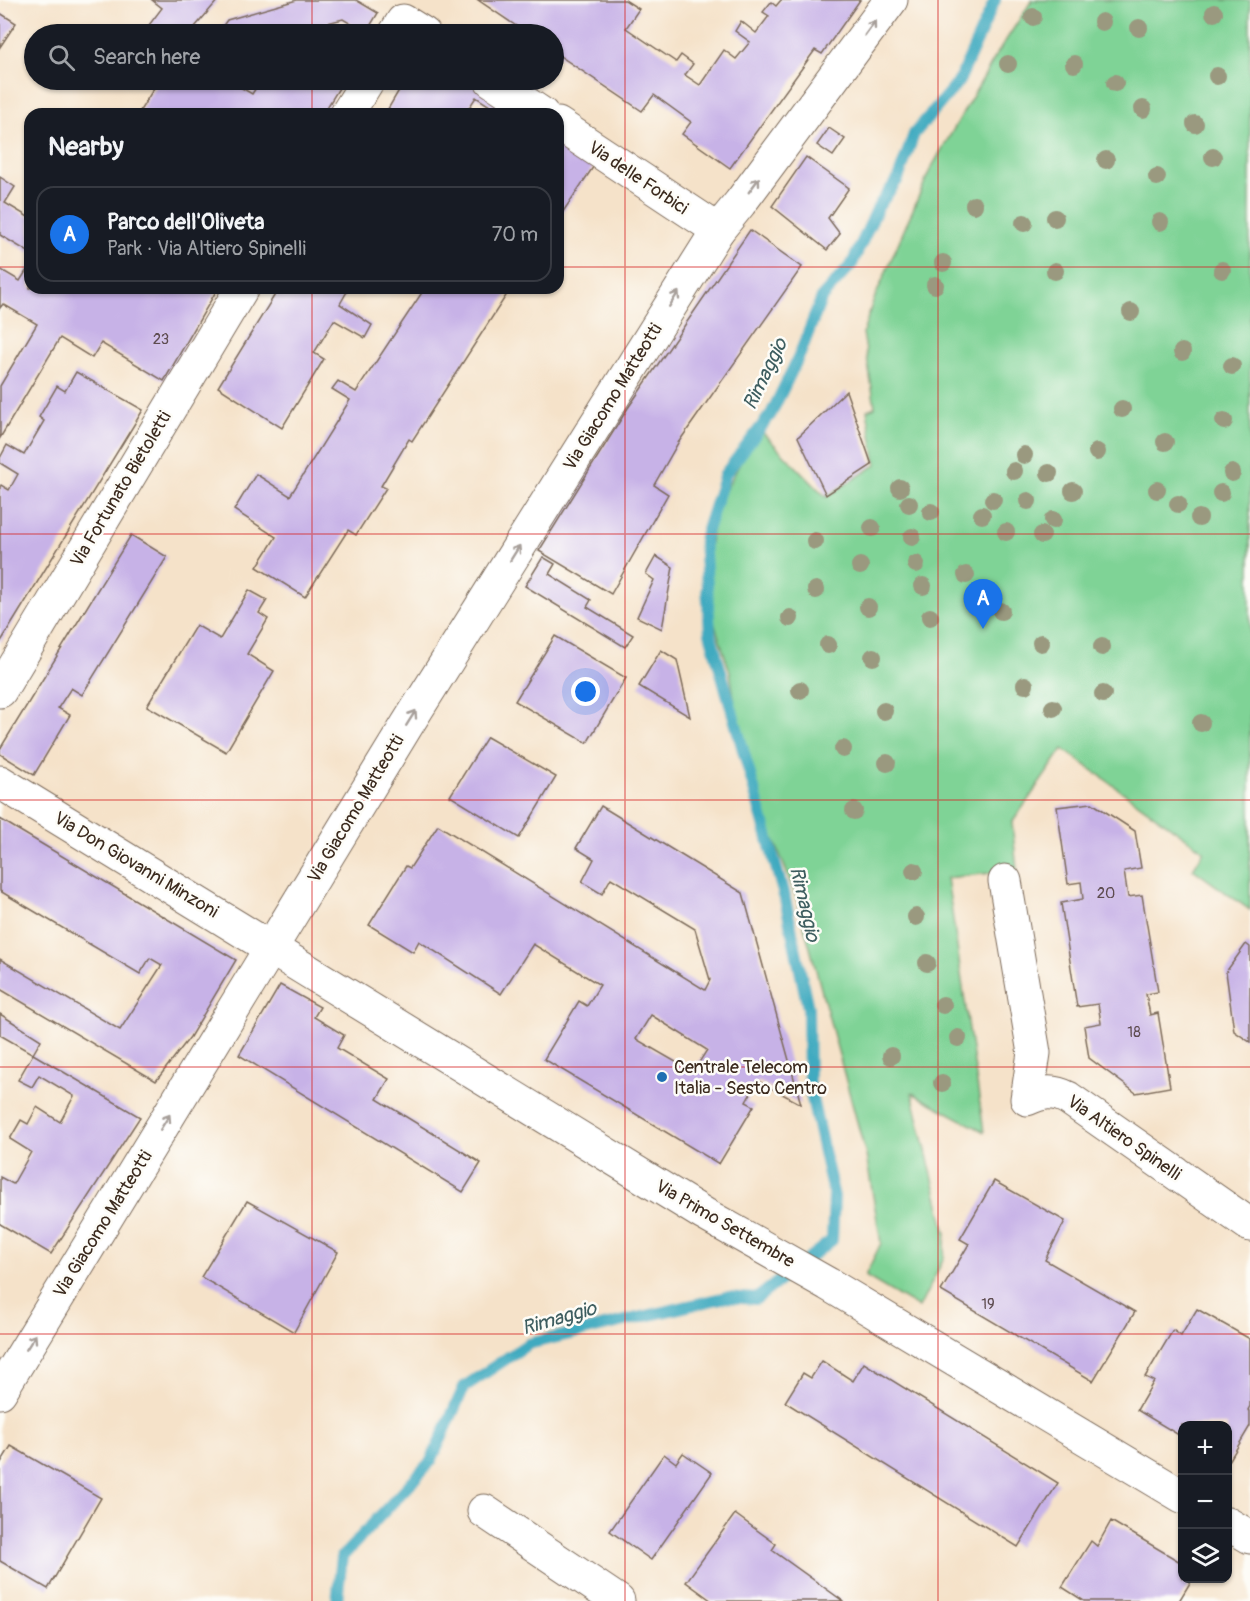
<!DOCTYPE html>
<meta charset="utf-8">
<style>
:root{--surface:#171b24;--page:#242831;--text:#f1f3f6;--muted:#9ea1a6;--line:#363941;--accent:#1a73e8}
body{margin:0;font-family:Pangolin,sans-serif;background:var(--page);color:var(--text)}
.controls{position:absolute;right:18px;bottom:18px;display:grid;overflow:hidden;border-radius:12px;box-shadow:0 2px 4px #0004}
.controls button{width:54px;height:54px;display:grid;place-items:center;padding:0;border:0;border-bottom:2px solid var(--line);background:var(--surface);color:var(--text);font:30px sans-serif}
.you{position:absolute;left:586px;top:692px;width:21px;height:21px;margin:-15px;border:4px solid #fff;border-radius:50%;background:#1a73e8;box-shadow:0 0 0 9px #1a73e833}
.badge{display:grid;place-items:center;width:39px;height:39px;border-radius:50%;background:var(--accent);color:#fff;font-size:20px;font-weight:700}
.pin{position:absolute;translate:-50% -50px;filter:drop-shadow(0 2px 3px #0008)}
.pin::after{content:'';position:absolute;top:32px;width:21px;height:18px;background:inherit;clip-path:polygon(0 0,100% 0,50% 100%)}
.list{margin:0;padding:0;list-style:none}
h2{display:flex;justify-content:space-between;align-items:center;height:78px;margin:0;padding:0 24px;font-size:26px}
h2 small{font-size:20px;font-weight:400;color:var(--muted)}
.list li{display:grid;grid-template-columns:39px 1fr auto;gap:18px;align-items:center;box-sizing:border-box;height:96px;margin:0 12px 12px;padding:0 12px;border:2px solid var(--line);border-radius:18px}
.list b{display:block;font-size:22px;white-space:nowrap}
.list p{margin:0;font-size:20px;white-space:nowrap;color:var(--muted)}
.list em{font-size:20px;font-style:normal;color:var(--muted)}
.icon{flex:none;width:33px;height:33px;fill:none;stroke:currentColor;stroke-width:2;stroke-linecap:round;stroke-linejoin:round}
.map{position:relative;flex:none;width:1250px;height:1601px;overflow:hidden}
.search{position:absolute;background:var(--surface);box-shadow:0 2px 4px #0004;left:24px;top:24px;width:540px;height:66px;display:flex;align-items:center;gap:15px;box-sizing:border-box;padding:0 21px;border-radius:33px;color:var(--muted);font-size:22px}
.panel{position:absolute;background:var(--surface);box-shadow:0 2px 4px #0004;left:24px;top:108px;width:540px;height:186px;border-radius:18px}
.map>svg:first-child{display:block}
.green{fill:#7fd396;stroke:#5d7e5a;stroke-width:1.5}
.lines{fill:none;stroke-linecap:round;stroke-linejoin:round}
.stream{stroke:#41aac0;stroke-width:12}
.building{fill:#c7b2e7;fill-rule:evenodd}
.minor-casing{stroke:#7c6a5a;stroke-width:35}
.minor{stroke:#fff;stroke-width:33}
.tree{fill:#9a997f}
.oneway{stroke:#a79f9a}
.grid{fill:none;stroke:#d62828;stroke-width:1.5;stroke-opacity:0.55}
.poi-dot{fill:#1f6fb2;stroke:#fdfcf7;stroke-width:2}
.labels{text-anchor:middle;dominant-baseline:central;stroke-width:5;stroke-linejoin:round;paint-order:stroke}
.number-label{font-size:15px;fill:#5e4c50}
.street-label{font-size:18px;fill:#3b2a1e;stroke:#fdfcf7}
.poi-label{font-size:18px;fill:#3b2a1e;stroke:#fdfcf7;text-anchor:start}
.water-label{font-size:20px;font-style:italic;fill:#3d5d5f;stroke:#fdfcf7}
</style>
<div class="map">
<svg width="1250" height="1601" viewBox="0 0 1250 1601">
<rect width="100%" height="100%" fill="#fdfcf7"/>
<filter id="ink" filterUnits="userSpaceOnUse"><feTurbulence type="fractalNoise" baseFrequency=".0167" numOctaves="2"/><feDisplacementMap in="SourceGraphic" scale="12" xChannelSelector="R" yChannelSelector="G"/><feConvolveMatrix kernelMatrix="1 2 1 2 8 2 1 2 1" color-interpolation-filters="sRGB"/></filter>
<filter id="wash" filterUnits="userSpaceOnUse"><feTurbulence type="fractalNoise" baseFrequency=".008" numOctaves="4" result="noise"/><feDisplacementMap in="SourceGraphic" scale="24" xChannelSelector="R" yChannelSelector="G"/><feGaussianBlur stdDeviation="1.35" result="paint"/><feColorMatrix in="noise" values="0 0 0 0 0 0 0 0 0 0 0 0 0 0 0 0 0 1.4 0 .05"/><feComposite in="paint" operator="in"/></filter>
<g filter="url(#wash)">
<rect width="100%" height="100%" fill="#f5e2c9"/>
<path class="green" d="M 1032,0 L 1250,0 L 1250,910 L 1193,869 L 1204,851 L 1063,749 L 1012,823 L 1017,870 L 947,878 L 984,1132 L 912,1093 L 946,1233 L 944,1258 L 919,1308 L 865,1276 L 881,1243 L 866,1155 L 796,896 L 744,763 L 730,672 L 702,585 L 717,505 L 759,429 L 826,497 L 876,465 L 867,410 L 875,407 L 863,333 L 872,304 L 930,170 L 997,54 Z"/>
<g class="lines">
<path class="stream" d="M 337,1601 L 342,1557 L 431,1461 L 464,1387 L 528,1344 L 726,1297 L 756,1299 L 832,1240 L 834,1197 L 809,1085 L 808,1008 L 785,899 L 710,633 L 704,539 L 725,474 L 771,414 L 800,354 L 822,297 L 852,264 L 878,207 L 898,179 L 914,134 L 959,81 L 995,0"/>
</g>
<g id="blocks">
<g class="building">
<path d="M 152,0 L 218,0 L 189,34 L 154,34 L 146,29 L 162,8 Z"/>
<path d="M 297,0 L 356,0 L 378,13 L 366,33 L 343,19 L 284,34 L 217,34 L 227,20 Z"/>
<path d="M 478,0 L 625,0 L 639,9 L 626,28 L 676,62 L 681,55 L 693,64 L 685,75 L 700,85 L 724,50 L 736,59 L 750,42 L 735,31 L 741,21 L 756,33 L 769,16 L 763,12 L 771,2 L 776,6 L 781,0 L 860,0 L 822,54 L 815,50 L 730,168 L 682,134 L 691,122 L 654,95 L 642,111 L 554,52 L 554,34 L 528,34 Z"/>
<path d="M 0,13 L 16,23 L 0,47 Z"/>
<path d="M 159,80 L 238,80 L 235,84 L 252,94 L 261,80 L 344,80 L 323,114 L 138,114 Z"/>
<path d="M 405,80 L 476,80 L 528,114 L 502,114 L 476,97 L 465,114 L 385,114 Z"/>
<path d="M 829,128 L 845,139 L 833,156 L 817,145 Z"/>
<path d="M 558,134 L 598,160 L 558,219 Z"/>
<path d="M 806,157 L 849,188 L 828,218 L 840,234 L 827,250 L 772,206 Z"/>
<path d="M 0,177 L 15,187 L 5,203 L 30,218 L 30,253 L 0,235 Z"/>
<path d="M 750,230 L 802,267 L 678,443 L 654,485 L 668,494 L 611,594 L 539,551 L 628,408 Z"/>
<path d="M 30,265 L 30,288 L 218,288 L 164,381 L 101,343 L 92,358 L 60,338 L 0,438 L 0,386 L 37,324 L 3,304 L 0,308 L 0,269 L 20,281 Z"/>
<path d="M 279,288 L 349,288 L 340,304 L 372,325 L 365,338 L 334,320 L 314,353 L 324,359 L 282,428 L 218,387 Z"/>
<path d="M 425,288 L 511,288 L 412,441 L 409,439 L 381,486 L 386,488 L 356,535 L 348,530 L 305,597 L 257,567 L 276,537 L 234,510 L 256,474 L 290,496 L 350,400 L 332,389 L 338,381 L 356,392 Z"/>
<path d="M 76,372 L 143,410 L 0,643 L 0,487 L 1,485 L 9,490 L 18,474 L 0,463 L 0,458 L 7,445 L 24,455 L 44,421 L 39,417 L 57,386 L 65,391 Z"/>
<path d="M 846,391 L 872,465 L 826,495 L 798,437 Z"/>
<path d="M 131,535 L 167,557 L 82,695 L 71,688 L 58,708 L 70,715 L 34,775 L 0,754 L 0,749 Z"/>
<path d="M 656,556 L 673,567 L 662,629 L 637,617 L 654,580 L 646,574 Z"/>
<path d="M 543,557 L 555,564 L 549,574 L 591,600 L 587,607 L 633,635 L 625,647 L 525,586 Z"/>
<path d="M 249,590 L 267,600 L 259,613 L 268,619 L 247,654 L 274,671 L 226,752 L 147,706 L 196,625 L 220,639 Z"/>
<path d="M 555,636 L 626,678 L 587,743 L 515,701 Z"/>
<path d="M 661,650 L 677,660 L 690,717 L 639,686 Z"/>
<path d="M 487,737 L 556,777 L 519,838 L 450,796 Z"/>
<path d="M 1092,803 L 1135,831 L 1141,868 L 1124,871 L 1128,897 L 1142,895 L 1158,992 L 1146,994 L 1150,1015 L 1158,1013 L 1170,1087 L 1136,1093 L 1089,1058 L 1084,1026 L 1101,1023 L 1098,1004 L 1077,1007 L 1061,903 L 1083,899 L 1081,882 L 1068,884 L 1057,807 Z"/>
<path d="M 601,806 L 743,893 L 801,1104 L 758,1081 L 746,1102 L 754,1106 L 719,1164 L 544,1059 L 579,1001 L 587,1006 L 600,985 L 533,944 L 501,994 L 419,941 L 413,952 L 369,925 L 406,866 L 410,868 L 438,825 L 705,990 L 710,980 L 695,929 L 611,878 L 602,894 L 582,882 L 594,859 L 576,848 ZM 651,1015 L 707,1050 L 693,1072 L 636,1039 Z"/>
<path d="M 0,819 L 236,960 L 190,1037 L 156,1081 L 0,989 L 0,959 L 120,1030 L 162,965 L 150,958 L 140,974 L 0,891 Z"/>
<path d="M 1246,944 L 1250,947 L 1250,1042 L 1234,1031 L 1226,972 Z"/>
<path d="M 280,985 L 320,1007 L 314,1017 L 344,1035 L 337,1048 L 389,1079 L 377,1099 L 481,1163 L 463,1192 L 239,1055 Z"/>
<path d="M 0,1014 L 41,1040 L 33,1054 L 0,1035 Z"/>
<path d="M 33,1054 L 140,1117 L 51,1254 L 0,1224 L 0,1177 L 13,1184 L 31,1152 L 10,1139 L 21,1120 L 28,1124 L 37,1107 L 60,1122 L 74,1096 L 39,1075 L 32,1087 L 18,1080 Z"/>
<path d="M 994,1181 L 1065,1221 L 1045,1260 L 1135,1312 L 1093,1381 L 941,1291 L 969,1244 L 960,1239 Z"/>
<path d="M 247,1201 L 338,1252 L 294,1332 L 201,1277 Z"/>
<path d="M 1197,1309 L 1250,1339 L 1250,1406 L 1248,1410 L 1250,1411 L 1250,1426 L 1228,1463 L 1227,1425 L 1182,1425 L 1182,1437 L 1137,1410 L 1154,1381 L 1145,1377 L 1173,1330 L 1181,1336 Z"/>
<path d="M 822,1361 L 853,1381 L 864,1363 L 1058,1483 L 1018,1547 L 785,1402 L 803,1373 L 811,1378 Z"/>
<path d="M 11,1446 L 101,1498 L 48,1589 L 0,1561 L 0,1464 Z"/>
<path d="M 683,1453 L 712,1473 L 651,1560 L 610,1531 L 664,1454 L 676,1463 Z"/>
<path d="M 735,1514 L 776,1544 L 772,1550 L 843,1601 L 712,1601 L 686,1582 Z"/>
<path d="M 1111,1521 L 1182,1563 L 1182,1578 L 1193,1578 L 1179,1601 L 1084,1601 L 1062,1587 L 1091,1541 L 1097,1546 Z"/>
</g>
</g>
</g>
<g filter="url(#ink)">
<use href="#blocks" fill-opacity="0" stroke="#7c6a5a" stroke-width="1.5"/>
<g class="lines">
<defs>
<g id="minor">
<path d="M 395,34 L 403,21 L 424,34"/>
<path d="M 491,80 L 542,114"/>
<path d="M 347,114 L 368,80"/>
<path d="M 558,124 L 718,230"/>
<path d="M 0,691 L 242,288"/>
<path d="M 0,782 L 704,1214 L 828,1284 L 1182,1496"/>
<path d="M 1005,881 L 1034,1053 L 1027,1099 C 1043,1092 1052,1090 1068,1098 L 1250,1225"/>
<path d="M 0,1392 L 407,725 L 718,230 L 740,203 L 891,0"/>
<path d="M 484,1511 L 618,1601"/>
<path d="M 1228,1524 L 1250,1537"/>
</g>
</defs>
<use href="#minor" class="minor-casing"/>
<use href="#minor" class="minor"/>
</g>
<g class="tree">
<circle cx="1214" cy="13" r="9"/>
<circle cx="1033" cy="17" r="9"/>
<circle cx="1102" cy="22" r="9"/>
<circle cx="1139" cy="28" r="9"/>
<circle cx="1008" cy="64" r="9"/>
<circle cx="1074" cy="64" r="9"/>
<circle cx="1217" cy="76" r="9"/>
<circle cx="1115" cy="83" r="9"/>
<circle cx="1143" cy="109" r="9"/>
<circle cx="1195" cy="124" r="9"/>
<circle cx="1213" cy="157" r="9"/>
<circle cx="1106" cy="160" r="9"/>
<circle cx="1157" cy="177" r="9"/>
<circle cx="974" cy="205" r="9"/>
<circle cx="1055" cy="218" r="9"/>
<circle cx="1160" cy="222" r="9"/>
<circle cx="1024" cy="223" r="9"/>
<circle cx="943" cy="263" r="9"/>
<circle cx="1222" cy="270" r="9"/>
<circle cx="1055" cy="271" r="9"/>
<circle cx="935" cy="285" r="9"/>
<circle cx="1131" cy="312" r="9"/>
<circle cx="1182" cy="352" r="9"/>
<circle cx="1232" cy="366" r="9"/>
<circle cx="1122" cy="409" r="9"/>
<circle cx="1224" cy="421" r="9"/>
<circle cx="1165" cy="442" r="9"/>
<circle cx="1097" cy="452" r="9"/>
<circle cx="1024" cy="455" r="9"/>
<circle cx="1014" cy="471" r="9"/>
<circle cx="1049" cy="473" r="9"/>
<circle cx="1232" cy="473" r="9"/>
<circle cx="900" cy="488" r="9"/>
<circle cx="1157" cy="490" r="9"/>
<circle cx="1073" cy="491" r="9"/>
<circle cx="1221" cy="493" r="9"/>
<circle cx="993" cy="500" r="9"/>
<circle cx="1028" cy="501" r="9"/>
<circle cx="909" cy="504" r="9"/>
<circle cx="1178" cy="504" r="9"/>
<circle cx="931" cy="512" r="9"/>
<circle cx="982" cy="515" r="9"/>
<circle cx="1199" cy="518" r="9"/>
<circle cx="1053" cy="520" r="9"/>
<circle cx="872" cy="528" r="9"/>
<circle cx="1006" cy="532" r="9"/>
<circle cx="1042" cy="535" r="9"/>
<circle cx="912" cy="537" r="9"/>
<circle cx="815" cy="541" r="9"/>
<circle cx="916" cy="564" r="9"/>
<circle cx="860" cy="566" r="9"/>
<circle cx="966" cy="575" r="9"/>
<circle cx="923" cy="586" r="9"/>
<circle cx="816" cy="590" r="9"/>
<circle cx="868" cy="607" r="9"/>
<circle cx="1001" cy="611" r="9"/>
<circle cx="930" cy="617" r="9"/>
<circle cx="790" cy="618" r="9"/>
<circle cx="1041" cy="643" r="9"/>
<circle cx="828" cy="645" r="9"/>
<circle cx="1102" cy="647" r="9"/>
<circle cx="873" cy="657" r="9"/>
<circle cx="1025" cy="685" r="9"/>
<circle cx="800" cy="690" r="9"/>
<circle cx="1103" cy="694" r="9"/>
<circle cx="1053" cy="708" r="9"/>
<circle cx="884" cy="711" r="9"/>
<circle cx="1201" cy="723" r="9"/>
<circle cx="843" cy="749" r="9"/>
<circle cx="887" cy="763" r="9"/>
<circle cx="854" cy="811" r="9"/>
<circle cx="914" cy="871" r="9"/>
<circle cx="916" cy="917" r="9"/>
<circle cx="927" cy="963" r="9"/>
<circle cx="943" cy="1005" r="9"/>
<circle cx="958" cy="1038" r="9"/>
<circle cx="891" cy="1056" r="9"/>
<circle cx="942" cy="1083" r="9"/>
</g>
<defs><path id="oneway-shaft" d="M-6 0H5M1.5-3L5.5 0L1.5 3" fill="none" stroke-width="1.6" stroke-linecap="round" stroke-linejoin="round" transform="scale(1.5)"/></defs>
<g class="oneway">
<use href="#oneway-shaft" transform="translate(870 28) rotate(-54)"/>
<use href="#oneway-shaft" transform="translate(754 185) rotate(-54)"/>
<use href="#oneway-shaft" transform="translate(674 299) rotate(-58)"/>
<use href="#oneway-shaft" transform="translate(515 553) rotate(-58)"/>
<use href="#oneway-shaft" transform="translate(411 718) rotate(-58)"/>
<use href="#oneway-shaft" transform="translate(165 1122) rotate(-58)"/>
<use href="#oneway-shaft" transform="translate(31 1342) rotate(-58)"/>
</g>
</g>
<path class="grid" d="M 312,0 L 312,34M 625,0 L 625,1601M 938,0 L 938,1601M 312,80 L 312,114M 0,267 L 30,267M 558,267 L 1250,267M 312,288 L 312,1601M 0,534 L 1250,534M 0,800 L 1250,800M 0,1067 L 1250,1067M 0,1334 L 1250,1334"/>
<circle class="poi-dot" cx="662" cy="1077" r="6"/>
<g class="labels">
<g class="number-label">
<text x="161" y="339">23</text>
<text x="1106" y="893">20</text>
<text x="1134" y="1032">18</text>
<text x="988" y="1304">19</text>
</g>
<g class="street-label">
<text transform="translate(638 178) rotate(34)">Via delle Forbici</text>
<text transform="translate(613 397) rotate(-58)">Via Giacomo Matteotti</text>
<text transform="translate(121 489) rotate(-59)">Via Fortunato Bietoletti</text>
<text transform="translate(356 809) rotate(-59)">Via Giacomo Matteotti</text>
<text transform="translate(136 865) rotate(31)">Via Don Giovanni Minzoni</text>
<text transform="translate(1124 1138) rotate(35)">Via Altiero Spinelli</text>
<text transform="translate(103 1224) rotate(-58)">Via Giacomo Matteotti</text>
<text transform="translate(725 1224) rotate(30)">Via Primo Settembre</text>
</g>
<g class="poi-label">
<text x="674" y="1067">Centrale Telecom<tspan x="674" dy="21">Italia - Sesto Centro</tspan></text>
</g>
<g class="water-label">
<text transform="translate(765 374) rotate(-64)">Rimaggio</text>
<text transform="translate(805 904) rotate(77)">Rimaggio</text>
<text transform="translate(559 1318) rotate(-16)">Rimaggio</text>
</g>
</g>
</svg>
<div class="controls">
<button>+</button>
<button>−</button>
<button><svg class="icon" aria-label="layers" viewBox="0 0 24 24"><path d="M12 4l9 5-9 5-9-5zM3 14l9 5 9-5"/></svg></button>
</div>
<div class="you"></div>
<div class="pin badge" style="left:983px;top:629px">A</div>
<div class="search"><svg class="icon" aria-label="search" viewBox="0 0 24 24"><circle cx="10" cy="10" r="6"/><path d="M15 15l6 6"/></svg>Search here</div>
<section class="panel">
<h2>Nearby<small></small></h2>
<ul class="list">
<li><span class="badge">A</span><div><b>Parco dell'Oliveta</b><p>Park · Via Altiero Spinelli</p></div><em>70 m</em></li>
</ul>
</section>
</div>
